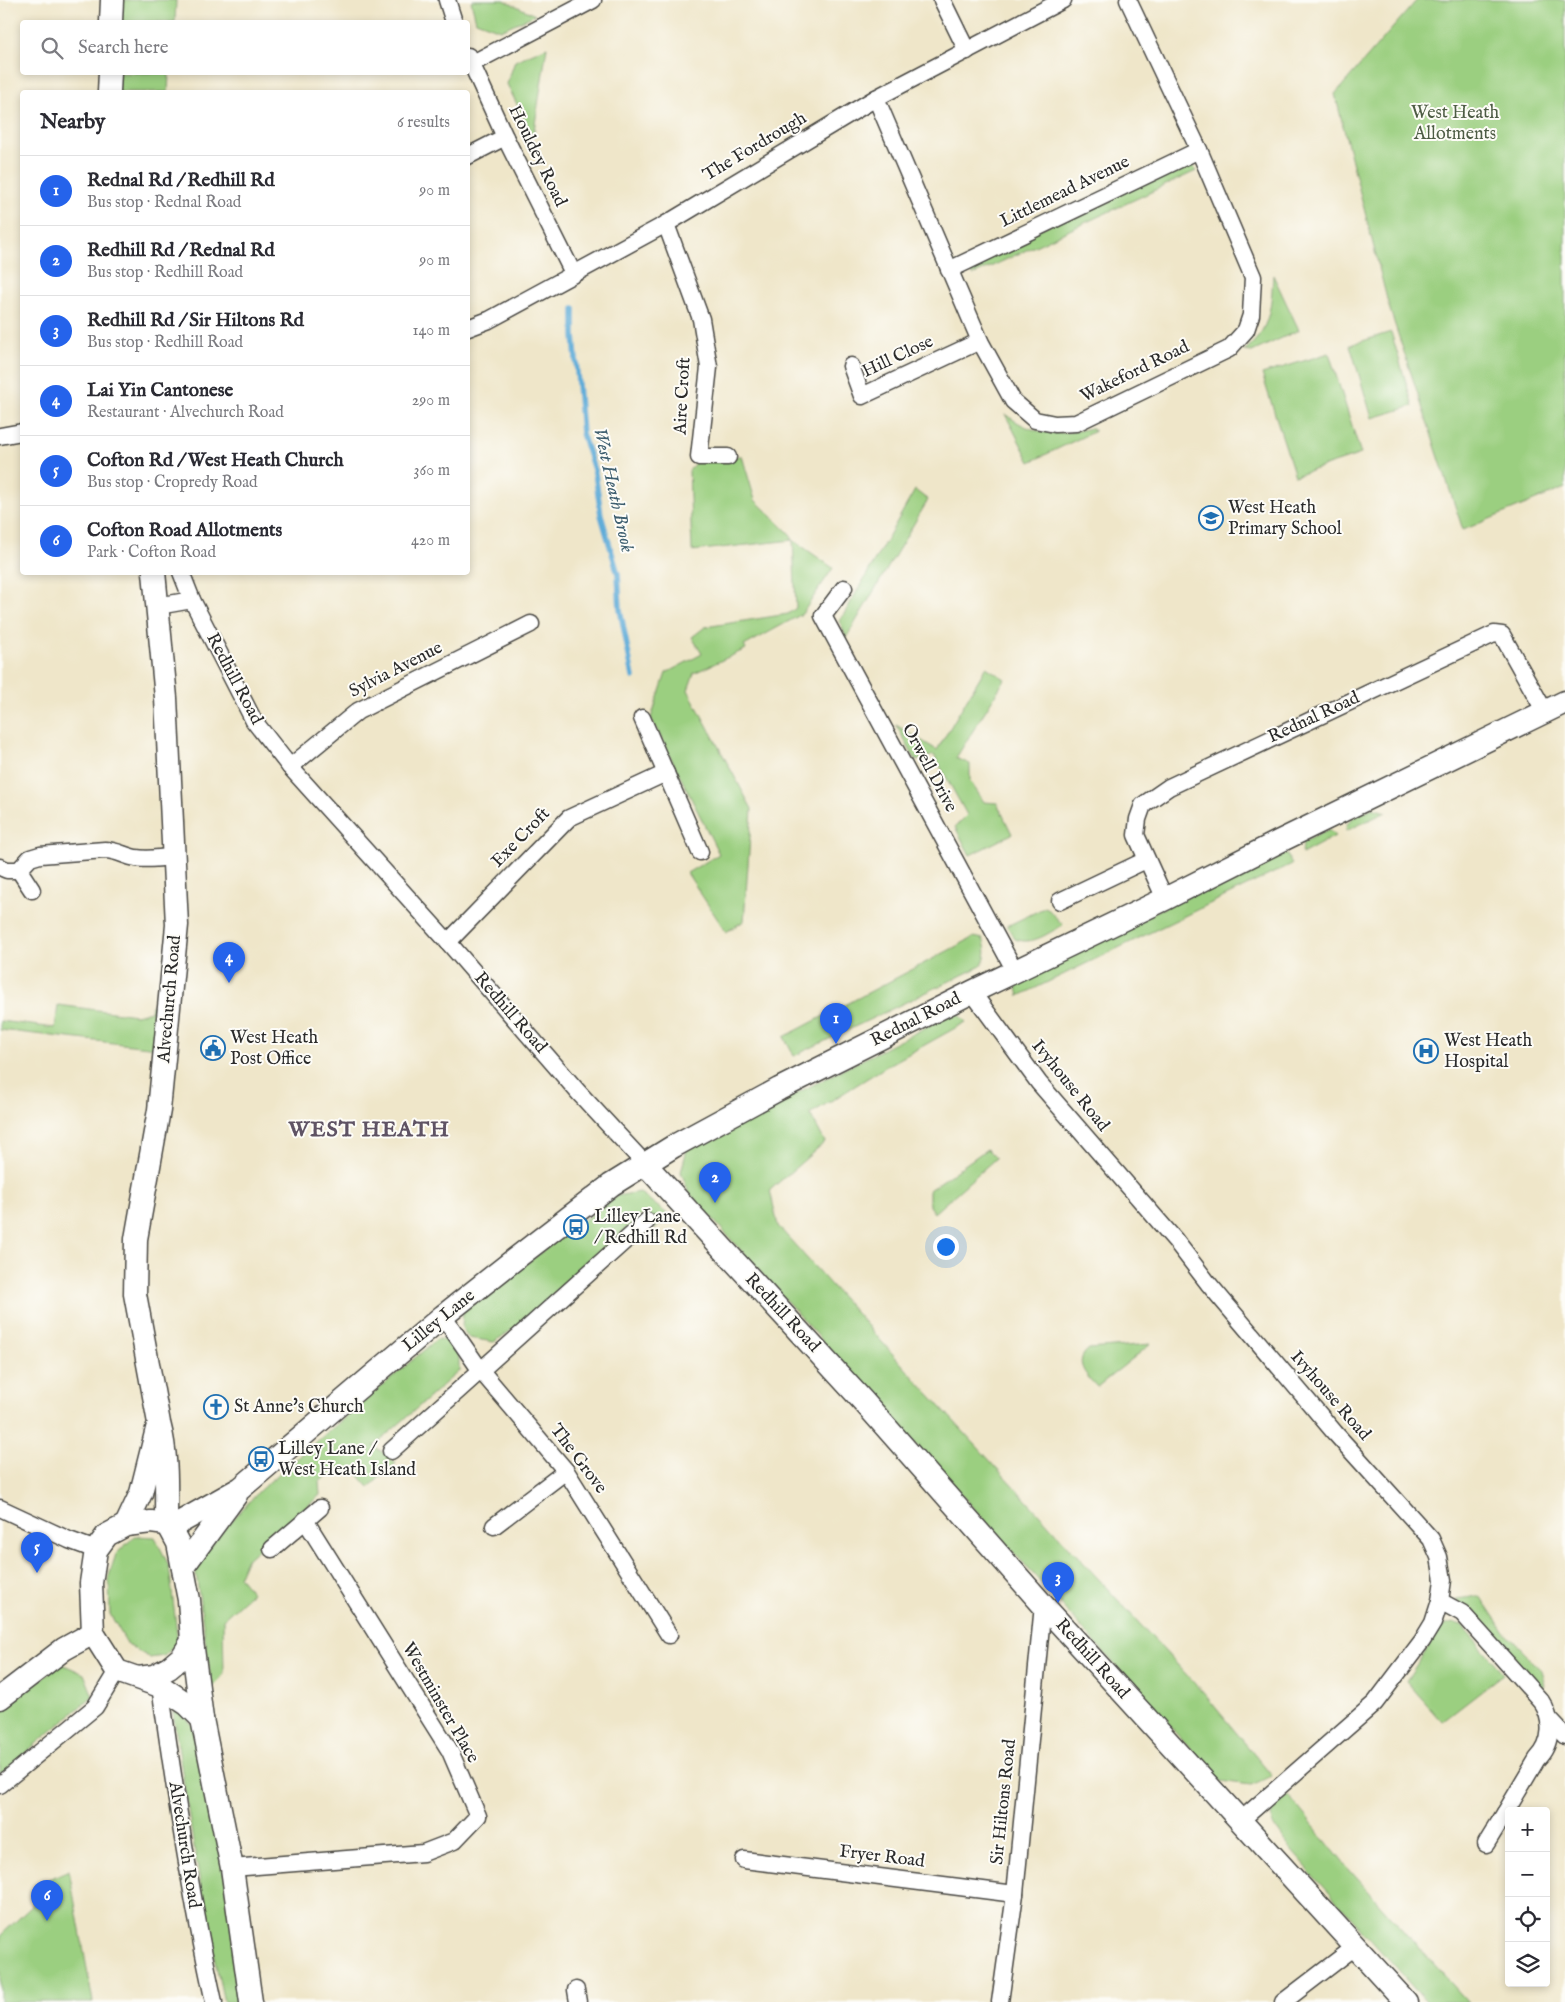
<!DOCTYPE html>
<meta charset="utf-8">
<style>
:root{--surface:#fff;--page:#f7f7f7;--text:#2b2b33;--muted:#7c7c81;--line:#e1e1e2;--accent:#2563eb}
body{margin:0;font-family:"IM FELL English",serif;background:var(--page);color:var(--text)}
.controls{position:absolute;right:15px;bottom:15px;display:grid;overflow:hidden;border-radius:5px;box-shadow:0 2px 8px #0003}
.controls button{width:45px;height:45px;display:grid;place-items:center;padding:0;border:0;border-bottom:1px solid var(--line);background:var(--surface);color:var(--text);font:25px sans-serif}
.you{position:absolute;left:945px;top:1246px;width:18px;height:18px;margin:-12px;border:4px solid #fff;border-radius:50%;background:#1a73e8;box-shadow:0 0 0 8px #1a73e833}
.badge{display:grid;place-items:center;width:32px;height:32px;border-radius:50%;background:var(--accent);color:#fff;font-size:16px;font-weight:700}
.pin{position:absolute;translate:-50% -41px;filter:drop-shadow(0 1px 2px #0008)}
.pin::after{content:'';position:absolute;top:26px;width:18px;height:15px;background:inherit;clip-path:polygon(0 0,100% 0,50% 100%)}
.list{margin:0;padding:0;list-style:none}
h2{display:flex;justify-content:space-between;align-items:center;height:65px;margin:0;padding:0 20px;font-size:21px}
h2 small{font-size:16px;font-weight:400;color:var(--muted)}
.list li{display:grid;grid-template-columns:32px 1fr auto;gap:15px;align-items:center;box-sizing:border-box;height:70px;padding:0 20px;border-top:1px solid var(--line)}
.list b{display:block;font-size:19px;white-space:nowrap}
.list p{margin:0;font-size:16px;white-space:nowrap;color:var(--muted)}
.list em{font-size:16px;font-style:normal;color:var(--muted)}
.icon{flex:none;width:28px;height:28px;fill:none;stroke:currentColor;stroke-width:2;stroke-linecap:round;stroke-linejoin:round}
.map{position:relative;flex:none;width:1565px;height:2002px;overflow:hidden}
.search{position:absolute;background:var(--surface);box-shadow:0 2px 8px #0003;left:20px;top:20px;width:450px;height:55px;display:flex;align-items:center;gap:12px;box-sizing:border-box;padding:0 18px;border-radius:5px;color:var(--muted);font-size:19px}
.panel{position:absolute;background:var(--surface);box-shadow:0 2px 8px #0003;left:20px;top:90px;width:450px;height:485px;border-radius:5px}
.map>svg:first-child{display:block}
.green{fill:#9bcf80;stroke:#637d56}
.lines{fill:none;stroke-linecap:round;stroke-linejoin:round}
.stream{stroke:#5eacd8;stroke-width:5.5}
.street-casing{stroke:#484743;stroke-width:19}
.secondary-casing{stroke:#484743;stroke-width:25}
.street{stroke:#fff;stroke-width:16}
.secondary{stroke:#fff;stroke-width:22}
.labels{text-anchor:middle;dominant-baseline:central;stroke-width:4;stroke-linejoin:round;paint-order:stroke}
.park-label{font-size:18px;fill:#4d5c44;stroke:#fdfcf7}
.street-label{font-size:18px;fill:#2b2b2b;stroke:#fdfcf7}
.poi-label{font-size:18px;fill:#2b2b2b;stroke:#fdfcf7;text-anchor:start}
.water-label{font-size:19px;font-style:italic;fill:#3f5f70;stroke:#fdfcf7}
.district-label{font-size:22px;font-weight:bold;letter-spacing:1px;fill:#5f5364;stroke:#fdfcf7}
</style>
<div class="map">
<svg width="1565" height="2002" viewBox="0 0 1565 2002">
<rect width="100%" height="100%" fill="#fdfcf7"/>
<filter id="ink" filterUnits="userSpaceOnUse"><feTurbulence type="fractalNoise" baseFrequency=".02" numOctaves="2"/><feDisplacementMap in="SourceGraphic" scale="10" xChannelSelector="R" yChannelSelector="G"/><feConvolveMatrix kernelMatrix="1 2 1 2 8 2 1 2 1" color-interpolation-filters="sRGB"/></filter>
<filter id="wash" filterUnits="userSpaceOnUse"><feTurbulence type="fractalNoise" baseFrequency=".0096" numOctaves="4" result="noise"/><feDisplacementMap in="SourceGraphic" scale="20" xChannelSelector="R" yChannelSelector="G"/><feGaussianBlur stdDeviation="1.12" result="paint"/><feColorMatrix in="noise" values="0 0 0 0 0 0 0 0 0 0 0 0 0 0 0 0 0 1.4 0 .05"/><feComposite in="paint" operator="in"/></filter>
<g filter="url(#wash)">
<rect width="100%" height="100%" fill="#efe6c9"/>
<g class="green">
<path d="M 118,0 L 176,0 L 175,22 L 118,22 Z"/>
<path d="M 473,0 L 504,0 L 535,15 L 500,30 L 476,21 L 471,1 Z"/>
<path d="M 1417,0 L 1565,0 L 1565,488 L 1463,530 L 1389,307 L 1335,94 Z"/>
<path d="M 547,47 L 533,137 L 507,84 L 515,61 Z"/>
<path d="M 117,73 L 169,73 L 168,92 L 117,92 Z"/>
<path d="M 1189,158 L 1196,171 L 973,275 L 968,263 Z"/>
<path d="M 1273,275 L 1299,330 L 1252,352 L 1244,351 C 1271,330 1271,306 1273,275 Z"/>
<path d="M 1391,332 L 1413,406 L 1372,418 L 1350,345 Z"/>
<path d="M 1329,353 L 1361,454 L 1295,476 L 1262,374 Z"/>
<path d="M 1005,414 C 1033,435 1056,437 1090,428 L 1095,431 L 1030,462 Z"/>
<path d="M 742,456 L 755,500 L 790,534 L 793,540 L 833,568 L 802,614 L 744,646 L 746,649 L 694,673 L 688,690 L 752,809 L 744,921 L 726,932 L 687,873 L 719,854 L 651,718 L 666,673 L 702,654 L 692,637 L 705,627 L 788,614 L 796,608 L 793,540 L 692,551 L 689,471 L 699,457 Z"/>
<path d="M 915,490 L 928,500 L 846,638 L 840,621 Z"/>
<path d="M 986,667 L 1005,679 L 956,758 L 970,764 L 970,781 L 984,802 L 997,803 L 1012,834 L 970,855 L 955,827 L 967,815 L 934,755 L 916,761 L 896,725 L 937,750 Z"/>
<path d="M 1372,808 L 1386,812 L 1346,831 C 1346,817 1361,814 1372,808 Z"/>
<path d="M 1329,830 L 1335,836 L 1302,854 L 1303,842 Z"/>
<path d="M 1279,852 L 1287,855 L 1292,864 L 1019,996 L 1015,980 Z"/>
<path d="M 1046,907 L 1063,925 C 1048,933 1033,946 1015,939 L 1007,926 Z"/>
<path d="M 974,937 L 983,939 C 987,950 987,956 981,966 L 794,1056 L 784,1037 Z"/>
<path d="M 58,1005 L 136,1015 L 151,1011 L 152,1005 L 156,1007 L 158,1016 L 157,1048 L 0,1030 L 0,1021 L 55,1028 Z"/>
<path d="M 956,1012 L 966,1022 L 887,1066 L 810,1114 L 825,1142 L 770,1190 L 778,1226 L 916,1380 L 1206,1696 L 1272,1776 L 1251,1785 L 1220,1781 L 689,1193 L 681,1172 L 687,1149 Z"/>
<path d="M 987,1149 L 996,1158 L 934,1213 L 929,1206 L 929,1190 Z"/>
<path d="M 639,1192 L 670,1216 L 655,1229 L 643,1214 L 522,1323 L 494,1342 L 469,1338 L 462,1328 L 463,1311 L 616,1196 Z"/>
<path d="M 437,1339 L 450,1340 L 459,1356 L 459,1371 L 374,1446 L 396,1463 L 369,1487 L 353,1469 L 345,1474 L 339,1467 L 319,1482 L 320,1495 L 246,1560 L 239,1576 L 252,1593 L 223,1619 L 224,1674 L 212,1688 L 195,1566 L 225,1528 L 260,1490 Z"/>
<path d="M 1151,1344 L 1097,1387 C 1087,1376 1072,1362 1089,1349 Z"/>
<path d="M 135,1536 L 155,1537 L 169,1566 L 178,1643 L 164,1656 L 150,1658 L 128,1645 L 110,1614 L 109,1576 L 116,1554 Z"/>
<path d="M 1480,1596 L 1502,1629 L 1541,1670 L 1545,1685 L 1541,1688 L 1456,1599 Z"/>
<path d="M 1453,1623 L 1462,1625 L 1504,1673 L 1442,1721 L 1406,1681 L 1441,1627 Z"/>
<path d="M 62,1664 L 84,1674 L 93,1696 L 0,1774 L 0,1710 Z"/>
<path d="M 179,1710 L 202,1736 L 245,2002 L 224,2002 C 202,1907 188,1810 173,1713 Z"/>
<path d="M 1288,1795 L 1346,1866 L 1468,2002 L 1426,2002 L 1292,1851 L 1272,1823 L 1271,1810 Z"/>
<path d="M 69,1870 L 93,2002 L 0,2002 L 0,1936 L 32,1906 L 35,1885 Z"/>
</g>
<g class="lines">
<path class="stream" d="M 574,309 L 574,335 L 582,433 L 595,473 L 601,515 L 618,574 L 620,609 L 633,677"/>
</g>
</g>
<g filter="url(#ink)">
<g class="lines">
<defs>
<g id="street">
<path d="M 447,0 L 454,22"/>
<path d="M 942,0 L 967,51"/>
<path d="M 468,56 L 505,137 L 573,273"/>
<path d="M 471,64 L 593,0"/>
<path d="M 876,98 L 980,341 L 1013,401 L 1035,420 L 1055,424 L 1076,423 L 1229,349 L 1246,330 L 1251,315 L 1253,277 L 1199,150 L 1128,0"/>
<path d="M 468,156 L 505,137"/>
<path d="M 666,224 L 701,319 L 709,367 L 699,457 L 728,457"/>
<path d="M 949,270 L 1199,150"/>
<path d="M 468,328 L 489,320 L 666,224 L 876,98 L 1063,0"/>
<path d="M 851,366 L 862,396 L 980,341"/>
<path d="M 0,436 L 22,432"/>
<path d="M 181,572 L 192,600 L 254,721 L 290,767 L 448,942 L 579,1093 L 645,1164"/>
<path d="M 844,588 L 823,616 L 1015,971"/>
<path d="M 158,606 L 192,600"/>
<path d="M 642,718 L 700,852"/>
<path d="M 290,767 L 358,711 L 531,624"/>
<path d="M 0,867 L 7,870 L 19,870 L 30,858 L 40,855 L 105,850 C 116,850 125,856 136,858 C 149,860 162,858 175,856"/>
<path d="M 19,870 L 32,890"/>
<path d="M 1165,899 L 1136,835 L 1138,819 L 1143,805 L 1169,787 L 1494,634 L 1502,635 L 1545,712"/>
<path d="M 1060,901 L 1146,860"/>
<path d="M 448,942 L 569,818 L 666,773"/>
<path d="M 972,992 L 1039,1083 L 1175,1240 L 1208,1283 L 1335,1433 L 1431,1539 L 1439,1557 L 1443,1580 L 1440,1601 L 1433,1623 L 1422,1641 L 1375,1703 L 1240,1821"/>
<path d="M 443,1316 L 481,1371 L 566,1471 L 669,1635"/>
<path d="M 391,1451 L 647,1221"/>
<path d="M 0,1508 L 69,1540 L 96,1550"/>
<path d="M 494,1526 L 566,1471"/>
<path d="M 272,1549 L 320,1508"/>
<path d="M 1440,1601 L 1462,1613 L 1541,1701 C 1553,1719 1553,1743 1537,1759 L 1505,1813"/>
<path d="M 160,1686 C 175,1792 191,1898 214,2002"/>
<path d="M 1549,1719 L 1565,1736"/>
<path d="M 0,1785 L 95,1707 L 117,1671"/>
<path d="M 1486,1844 L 1505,1813 L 1509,1817"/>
<path d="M 744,1860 L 1015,1894"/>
<path d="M 232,1868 L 423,1853 L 454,1841 L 478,1816 L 450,1751 L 305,1520"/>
<path d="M 576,1990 L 578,2002"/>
<path d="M 1000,2002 L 1015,1894 L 1043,1605"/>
<path d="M 1283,2002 L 1355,1947"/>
</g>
<g id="secondary">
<path d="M 111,22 L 112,0"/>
<path d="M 109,92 L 110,72"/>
<path d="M 154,572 L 166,698 L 177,925 L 159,1110 L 136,1239 L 135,1294 L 159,1423 C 168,1457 166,1489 166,1524"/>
<path d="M 645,1164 L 863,1401 L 1043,1605 L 1406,2002"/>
<path d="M 126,1525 L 141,1493 L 157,1429"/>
<path d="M 170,1528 L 241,1488 L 443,1316 L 515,1259 L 611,1185 L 674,1146 L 779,1089 L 972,992 L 1165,899 L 1280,841 L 1565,702"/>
<path d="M 183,1567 L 236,1495"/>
<path d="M 192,1641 L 202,1719 L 232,1868 L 251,2002"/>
<path d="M 138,1678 L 154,1676 L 169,1668 L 182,1657 L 192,1641 L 189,1600 L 178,1543 L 170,1528 L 166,1524 L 151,1522 L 126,1525 L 107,1535 L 96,1550 L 91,1583 L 93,1633 L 117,1671 L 160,1686 L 187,1704 L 202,1719"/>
<path d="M 0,1698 L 64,1649 L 93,1633"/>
</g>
</defs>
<use href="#street" class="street-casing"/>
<use href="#secondary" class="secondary-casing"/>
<use href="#street" class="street"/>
<use href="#secondary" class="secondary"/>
</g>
</g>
<defs>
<symbol id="school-ring" viewBox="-11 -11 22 22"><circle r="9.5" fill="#fdfcf7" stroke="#1f6fb2" stroke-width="1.5"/><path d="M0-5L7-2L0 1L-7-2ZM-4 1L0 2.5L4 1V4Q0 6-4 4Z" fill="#1f6fb2"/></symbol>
<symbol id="civic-ring" viewBox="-11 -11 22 22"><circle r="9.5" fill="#fdfcf7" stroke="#1f6fb2" stroke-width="1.5"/><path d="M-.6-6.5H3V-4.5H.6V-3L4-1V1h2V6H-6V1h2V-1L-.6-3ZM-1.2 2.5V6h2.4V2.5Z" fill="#1f6fb2"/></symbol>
<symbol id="hospital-ring" viewBox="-11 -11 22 22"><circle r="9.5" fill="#fdfcf7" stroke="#1f6fb2" stroke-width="1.5"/><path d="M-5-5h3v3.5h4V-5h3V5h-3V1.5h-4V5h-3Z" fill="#1f6fb2"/></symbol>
<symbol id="bus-ring" viewBox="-11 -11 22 22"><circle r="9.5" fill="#fdfcf7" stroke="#1f6fb2" stroke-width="1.5"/><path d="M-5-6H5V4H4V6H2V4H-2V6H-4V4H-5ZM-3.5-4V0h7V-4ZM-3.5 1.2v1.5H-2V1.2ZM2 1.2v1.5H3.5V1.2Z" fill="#1f6fb2"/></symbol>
<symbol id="church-ring" viewBox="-11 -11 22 22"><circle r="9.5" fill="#fdfcf7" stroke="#1f6fb2" stroke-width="1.5"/><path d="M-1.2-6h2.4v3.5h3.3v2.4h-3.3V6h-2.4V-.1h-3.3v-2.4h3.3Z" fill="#1f6fb2"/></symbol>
</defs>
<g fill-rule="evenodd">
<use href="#school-ring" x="1197" y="504" width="28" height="28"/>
<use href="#civic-ring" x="199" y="1034" width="28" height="28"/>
<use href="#hospital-ring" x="1412" y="1037" width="28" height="28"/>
<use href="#bus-ring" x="562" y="1213" width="28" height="28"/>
<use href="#church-ring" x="202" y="1393" width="28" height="28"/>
<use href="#bus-ring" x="247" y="1445" width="28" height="28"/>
</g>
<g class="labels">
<g class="park-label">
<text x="1455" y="113">West Heath<tspan x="1455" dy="21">Allotments</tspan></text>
</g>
<g class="street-label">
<text transform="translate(755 147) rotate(-31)">The Fordrough</text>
<text transform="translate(537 156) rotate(64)">Houldey Road</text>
<text transform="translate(1065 192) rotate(-26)">Littlemead Avenue</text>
<text transform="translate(898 357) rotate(-25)">Hill Close</text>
<text transform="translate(1135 372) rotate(-26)">Wakeford Road</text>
<text transform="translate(683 396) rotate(-87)">Aire Croft</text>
<text transform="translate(396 670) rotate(-27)">Sylvia Avenue</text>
<text transform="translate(234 679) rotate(62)">Redhill Road</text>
<text transform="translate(1314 718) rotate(-25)">Rednal Road</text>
<text transform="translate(929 768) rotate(62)">Orwell Drive</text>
<text transform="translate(521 838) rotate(-46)">Exe Croft</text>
<text transform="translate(170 999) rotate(-85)">Alvechurch Road</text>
<text transform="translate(510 1013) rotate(49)">Redhill Road</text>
<text transform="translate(916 1020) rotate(-27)">Rednal Road</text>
<text transform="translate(1070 1086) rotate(51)">Ivyhouse Road</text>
<text transform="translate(782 1313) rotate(47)">Redhill Road</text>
<text transform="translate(439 1321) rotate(-39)">Lilley Lane</text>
<text transform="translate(1330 1396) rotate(49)">Ivyhouse Road</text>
<text transform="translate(578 1459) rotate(53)">The Grove</text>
<text transform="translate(1092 1659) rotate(48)">Redhill Road</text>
<text transform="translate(440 1703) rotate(60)">Westminster Place</text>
<text transform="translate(1004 1802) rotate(-84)">Sir Hiltons Road</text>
<text transform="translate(184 1845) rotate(81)">Alvechurch Road</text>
<text transform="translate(882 1857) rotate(7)">Fryer Road</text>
</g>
<g class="poi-label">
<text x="1228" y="508">West Heath<tspan x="1228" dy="21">Primary School</tspan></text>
<text x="230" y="1038">West Heath<tspan x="230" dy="21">Post Office</tspan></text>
<text x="1444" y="1041">West Heath<tspan x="1444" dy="21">Hospital</tspan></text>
<text x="594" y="1217">Lilley Lane<tspan x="594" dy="21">/ Redhill Rd</tspan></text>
<text x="234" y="1407">St Anne's Church</text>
<text x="278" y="1449">Lilley Lane /<tspan x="278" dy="21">West Heath Island</tspan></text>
</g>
<g class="water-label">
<text transform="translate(613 490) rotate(77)">West Heath Brook</text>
</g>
<g class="district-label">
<text x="369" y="1130">WEST HEATH</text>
</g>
</g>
</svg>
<div class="controls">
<button>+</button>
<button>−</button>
<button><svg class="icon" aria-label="locate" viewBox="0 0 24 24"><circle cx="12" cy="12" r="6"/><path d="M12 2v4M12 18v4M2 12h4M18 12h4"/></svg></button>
<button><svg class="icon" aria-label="layers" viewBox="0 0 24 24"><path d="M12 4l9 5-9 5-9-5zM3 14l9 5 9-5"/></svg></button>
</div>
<div class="you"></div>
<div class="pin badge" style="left:836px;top:1044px">1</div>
<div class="pin badge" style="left:715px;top:1203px">2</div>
<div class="pin badge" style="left:1058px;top:1603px">3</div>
<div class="pin badge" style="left:229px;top:983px">4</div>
<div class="pin badge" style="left:37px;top:1573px">5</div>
<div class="pin badge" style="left:47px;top:1921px">6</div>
<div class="search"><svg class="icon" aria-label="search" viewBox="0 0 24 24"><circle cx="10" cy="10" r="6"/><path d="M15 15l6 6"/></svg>Search here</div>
<section class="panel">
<h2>Nearby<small>6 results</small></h2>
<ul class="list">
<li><span class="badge">1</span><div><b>Rednal Rd / Redhill Rd</b><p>Bus stop · Rednal Road</p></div><em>90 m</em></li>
<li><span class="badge">2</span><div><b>Redhill Rd / Rednal Rd</b><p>Bus stop · Redhill Road</p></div><em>90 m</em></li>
<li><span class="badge">3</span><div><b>Redhill Rd / Sir Hiltons Rd</b><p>Bus stop · Redhill Road</p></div><em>140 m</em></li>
<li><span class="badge">4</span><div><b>Lai Yin Cantonese</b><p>Restaurant · Alvechurch Road</p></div><em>290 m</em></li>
<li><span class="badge">5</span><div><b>Cofton Rd / West Heath Church</b><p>Bus stop · Cropredy Road</p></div><em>360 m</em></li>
<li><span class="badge">6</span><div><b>Cofton Road Allotments</b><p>Park · Cofton Road</p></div><em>420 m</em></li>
</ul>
</section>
</div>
